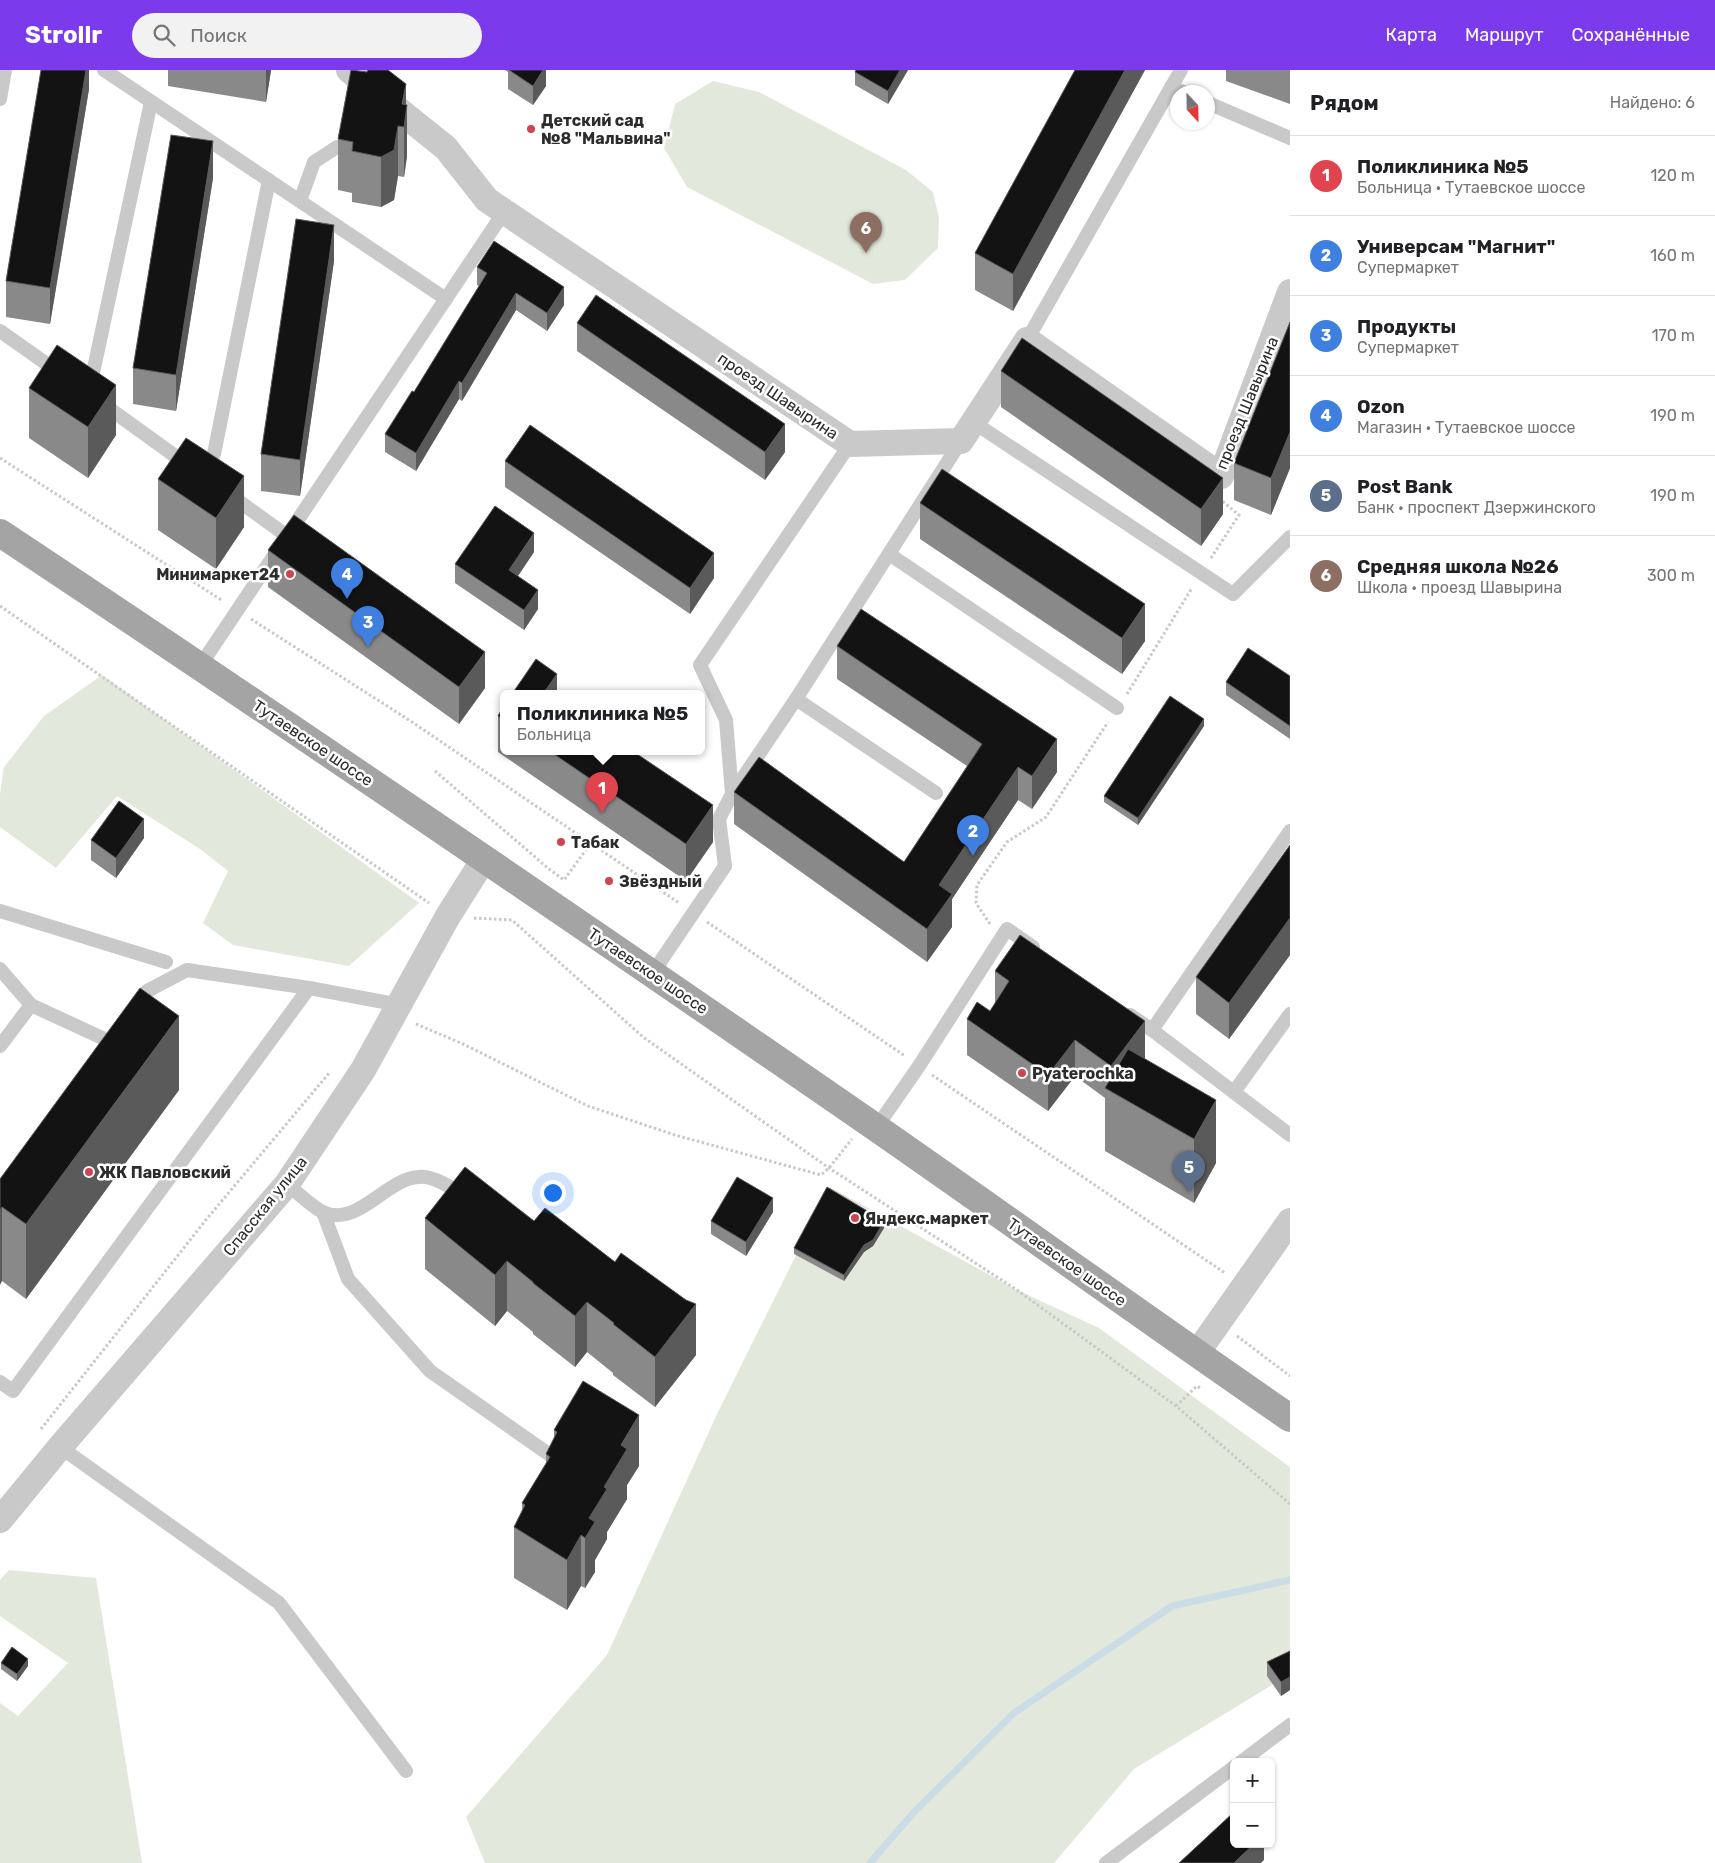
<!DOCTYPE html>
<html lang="ru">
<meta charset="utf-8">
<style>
:root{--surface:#fff;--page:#f2f2f2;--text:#202124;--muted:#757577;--line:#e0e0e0;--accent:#7c3aed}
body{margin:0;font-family:Rubik,sans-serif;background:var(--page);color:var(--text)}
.controls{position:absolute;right:15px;bottom:15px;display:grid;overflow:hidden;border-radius:8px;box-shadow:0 1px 4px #0004}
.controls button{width:45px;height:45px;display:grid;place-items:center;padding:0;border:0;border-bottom:1px solid var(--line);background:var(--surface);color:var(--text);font:25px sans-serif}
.compass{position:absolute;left:1170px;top:15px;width:45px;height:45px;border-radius:50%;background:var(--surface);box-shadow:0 1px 4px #0004;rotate:158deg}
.you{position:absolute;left:552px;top:1122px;width:18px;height:18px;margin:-12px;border:4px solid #fff;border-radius:50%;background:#1a73e8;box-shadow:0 0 0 8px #1a73e833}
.badge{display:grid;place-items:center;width:32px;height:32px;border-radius:50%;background:var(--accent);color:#fff;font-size:16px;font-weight:700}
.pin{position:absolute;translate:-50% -41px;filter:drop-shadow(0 1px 2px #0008)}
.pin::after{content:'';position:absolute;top:26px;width:18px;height:15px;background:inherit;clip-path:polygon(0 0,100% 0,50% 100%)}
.popup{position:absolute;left:500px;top:620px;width:205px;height:65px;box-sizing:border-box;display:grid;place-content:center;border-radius:8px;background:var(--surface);filter:drop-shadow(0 1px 4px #0005);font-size:16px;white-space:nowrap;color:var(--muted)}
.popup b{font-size:19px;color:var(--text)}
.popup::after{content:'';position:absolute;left:50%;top:100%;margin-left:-10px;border:10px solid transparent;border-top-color:var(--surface)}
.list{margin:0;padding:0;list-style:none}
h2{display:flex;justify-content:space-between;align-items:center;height:65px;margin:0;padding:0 20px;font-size:21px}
h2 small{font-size:16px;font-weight:400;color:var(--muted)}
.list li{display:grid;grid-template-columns:32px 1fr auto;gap:15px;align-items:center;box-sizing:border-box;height:80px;padding:0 20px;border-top:1px solid var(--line)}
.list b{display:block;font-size:19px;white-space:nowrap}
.list p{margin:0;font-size:16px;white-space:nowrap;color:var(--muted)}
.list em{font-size:16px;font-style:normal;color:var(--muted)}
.icon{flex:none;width:28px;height:28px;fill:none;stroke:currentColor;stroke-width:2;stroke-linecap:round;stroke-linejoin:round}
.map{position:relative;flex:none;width:1290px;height:1793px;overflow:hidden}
header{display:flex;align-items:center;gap:30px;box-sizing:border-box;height:70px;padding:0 25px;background:var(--accent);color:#fff}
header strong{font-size:24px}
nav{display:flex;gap:28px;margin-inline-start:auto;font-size:18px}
.search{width:350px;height:45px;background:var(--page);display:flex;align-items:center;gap:12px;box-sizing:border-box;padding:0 18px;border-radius:28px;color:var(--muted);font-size:19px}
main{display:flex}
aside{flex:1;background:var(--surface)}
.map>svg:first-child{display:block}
.green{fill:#e3e8dc}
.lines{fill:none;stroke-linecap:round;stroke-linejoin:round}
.stream{stroke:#cadce6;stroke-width:7}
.path{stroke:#c9c9c9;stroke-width:3;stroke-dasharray:2.5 2.5;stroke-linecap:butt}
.service{stroke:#c9c9c9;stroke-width:14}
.minor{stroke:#c9c9c9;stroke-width:26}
.primary{stroke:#a4a4a4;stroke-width:28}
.wall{fill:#898989}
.shaded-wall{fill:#5a5a5a}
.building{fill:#131313;stroke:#5a5a5a}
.poi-dot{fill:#ce4453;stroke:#fff;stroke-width:2}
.labels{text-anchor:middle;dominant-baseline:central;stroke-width:5;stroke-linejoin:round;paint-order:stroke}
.poi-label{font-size:16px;font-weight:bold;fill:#2c2c2c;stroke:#fff;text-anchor:start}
.street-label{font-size:16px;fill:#2c2c2c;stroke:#fff}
</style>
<header>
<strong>Strollr</strong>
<div class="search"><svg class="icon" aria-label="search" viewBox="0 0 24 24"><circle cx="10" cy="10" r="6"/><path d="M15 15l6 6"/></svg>Поиск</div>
<nav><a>Карта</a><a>Маршрут</a><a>Сохранённые</a></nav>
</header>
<main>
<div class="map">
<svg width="1290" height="1793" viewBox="0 0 1290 1793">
<rect width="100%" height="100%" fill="#fff"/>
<g class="green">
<path d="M 713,11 L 759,22 L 906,100 L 933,122 L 939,148 L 938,178 L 905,210 L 873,214 L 687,117 L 664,78 L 675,34 Z"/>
<path d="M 102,605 L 419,833 L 349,896 L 233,875 L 203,853 L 228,801 L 200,779 L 117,726 L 56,798 L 0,757 L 0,724 L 4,697 L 44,646 Z"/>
<path d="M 830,1117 L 1017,1220 L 1099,1258 L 1290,1397 L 1290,1604 L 1134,1699 L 1054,1793 L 485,1793 L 466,1747 L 607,1585 L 718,1342 Z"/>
<path d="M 9,1500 L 96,1508 L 142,1793 L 0,1793 L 0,1633 L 18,1646 L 68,1593 L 0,1546 L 0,1510 Z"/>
</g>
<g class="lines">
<path class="stream" d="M 870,1793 L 914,1742 L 1014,1643 L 1172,1536 L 1290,1510"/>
<g class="path">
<path d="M 0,388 L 223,531"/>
<path d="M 1211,488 L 1239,445 L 1221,430"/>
<path d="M 0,536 L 429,833"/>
<path d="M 251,549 L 412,652 L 679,833"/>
<path d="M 1127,624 L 1192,518"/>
<path d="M 435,701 L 549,799 L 564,810 L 591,773"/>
<path d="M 474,848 L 512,850 L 643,967 L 829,1098 L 1017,1220 L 1176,1336 L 1290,1434"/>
<path d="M 707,852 L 905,986"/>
<path d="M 990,854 L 976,833 L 977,815 L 1007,772 L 1046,747 L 1108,652"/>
<path d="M 416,954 L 463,974 L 588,1036 L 675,1065 L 821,1105 L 829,1098 L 852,1069"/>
<path d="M 932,1005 L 1225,1203"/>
<path d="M 1237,1266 L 1290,1306"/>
<path d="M 1176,1336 L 1197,1316 L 1200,1318"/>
<path d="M 41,1359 L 205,1151 L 330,1002"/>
</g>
<g class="service">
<path d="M 104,0 L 446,229"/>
<path d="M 1171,17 L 1183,22"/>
<path d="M 0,29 L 5,0"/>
<path d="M 1208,33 L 1290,68"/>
<path d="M 300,131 L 314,92 L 337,77"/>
<path d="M 0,261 L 61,304"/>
<path d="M 1027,270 L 1181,0"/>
<path d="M 90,317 L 151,32"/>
<path d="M 103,334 L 189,396"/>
<path d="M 973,352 L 1233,524 L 1290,467"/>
<path d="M 214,384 L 269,110"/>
<path d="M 229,424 L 287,466"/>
<path d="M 889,484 L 1117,638"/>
<path d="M 200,596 L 504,142"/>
<path d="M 796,629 L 936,723"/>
<path d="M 732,724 L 726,650 L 700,595 L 850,374"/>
<path d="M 1290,761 L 1152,960 L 1290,1065"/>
<path d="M 0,841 L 166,892"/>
<path d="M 0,899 L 31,935"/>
<path d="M 652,904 L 725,796 L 719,749 L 732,724 L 796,629 L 961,371"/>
<path d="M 137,936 L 147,921 L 187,900 L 309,918 L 400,935"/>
<path d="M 1130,945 L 1152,960"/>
<path d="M 0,976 L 31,935 L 111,972"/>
<path d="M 1234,1022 L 1290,944"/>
<path d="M 876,1058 L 919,996 L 1007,859 L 1033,877"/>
<path d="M 287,1114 C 297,1122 312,1137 323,1142 C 357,1158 386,1109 418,1107 C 433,1105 451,1118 464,1125"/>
<path d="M 323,1142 L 348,1209 L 430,1301 L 550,1385"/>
<path d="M 0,1312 L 13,1321 L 309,918"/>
<path d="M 60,1377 L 279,1533 L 406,1701"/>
<path d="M 1241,1692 L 1290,1655"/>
<path d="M 1106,1793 L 1234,1697"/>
</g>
<g class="minor">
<path d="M 349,0 L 446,78 L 487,130 L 850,374 L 961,371 L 1027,270 L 1221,406 L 1290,222"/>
<path d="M 1197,1283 L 1290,1151"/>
<path d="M 0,1450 L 60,1377 L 287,1114 L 363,1000 L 448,846 L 484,789"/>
</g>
<path class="primary" d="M 0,463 C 295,659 587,858 878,1059 C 1016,1155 1152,1253 1290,1348"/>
</g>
<g class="wall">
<path d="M 89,0 L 89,19 L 50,254 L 6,247 L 6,211 Z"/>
<path d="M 168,0 L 271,0 L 266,32 L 168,16 Z"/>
<path d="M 505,0 L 546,0 L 546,16 L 533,35 L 508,19 L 508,2 Z"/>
<path d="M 856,0 L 908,0 L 888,34 L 855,15 L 855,2 Z"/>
<path d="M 1075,0 L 1145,0 L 1013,241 L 975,220 L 975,183 Z"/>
<path d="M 1226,0 L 1290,0 L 1290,34 L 1226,11 Z"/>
<path d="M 406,35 L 407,86 L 404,107 L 398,106 L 394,130 L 381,137 L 352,132 L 352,123 L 338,120 L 338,69 Z"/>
<path d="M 213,108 L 176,341 L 133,334 L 133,298 Z"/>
<path d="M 334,191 L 300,426 L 261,421 L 261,384 Z"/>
<path d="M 477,197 L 564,235 L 547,261 L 516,240 L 462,331 L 459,329 L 416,401 L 385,382 L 385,364 L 414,322 L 479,216 L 477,215 Z"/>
<path d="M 1290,252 L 1290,398 L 1271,445 L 1234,430 L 1234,393 Z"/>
<path d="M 577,253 L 785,382 L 765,410 L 577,281 Z"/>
<path d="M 1001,301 L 1223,444 L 1201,476 L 1001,337 Z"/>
<path d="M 29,318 L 116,365 L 88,408 L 29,368 Z"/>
<path d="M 505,391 L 714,508 L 690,544 L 505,417 Z"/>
<path d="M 158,409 L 244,457 L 216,499 L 158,460 Z"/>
<path d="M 920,433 L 1145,571 L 1122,604 L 920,469 Z"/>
<path d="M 268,480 L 485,618 L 459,654 L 268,517 Z"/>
<path d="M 534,482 L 518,506 L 538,539 L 524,560 L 455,513 L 455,494 Z"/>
<path d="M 837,576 L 1057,702 L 1032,739 L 1018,730 L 952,829 L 952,857 L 927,892 L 734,754 L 734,722 L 904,792 L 967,696 L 837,609 Z"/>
<path d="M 1290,606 L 1290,669 L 1226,625 L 1226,612 Z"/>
<path d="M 503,637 L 503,682 L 634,682 L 713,772 L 686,811 L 498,682 L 498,646 Z"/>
<path d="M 1204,656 L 1138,755 L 1104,732 L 1104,726 Z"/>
<path d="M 144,768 L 116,808 L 91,790 L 91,770 Z"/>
<path d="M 1290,775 L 1290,885 L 1229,969 L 1196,944 L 1196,907 Z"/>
<path d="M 995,901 L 1145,988 L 1144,988 L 1216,1093 L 1194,1133 L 1105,1081 L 1105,1028 L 1075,1006 L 1048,1041 L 967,985 L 967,949 L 990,941 L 995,934 Z"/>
<path d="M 179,1020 L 26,1229 L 2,1211 L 0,1109 Z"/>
<path d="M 773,1142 L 746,1186 L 711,1164 L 711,1151 Z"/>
<path d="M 425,1148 L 696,1285 L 655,1337 L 613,1305 L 613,1303 L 587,1282 L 575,1297 L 533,1264 L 533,1262 L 507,1241 L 495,1256 L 425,1199 Z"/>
<path d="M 884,1158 L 873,1176 L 864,1182 L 844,1211 L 794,1184 L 794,1178 Z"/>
<path d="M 554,1360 L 639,1396 L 627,1415 L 627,1429 L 607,1462 L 607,1469 L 595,1490 L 595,1502 L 585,1518 L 581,1516 L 567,1540 L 514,1508 L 514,1457 L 522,1442 L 522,1433 L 546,1393 L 546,1384 L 554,1369 Z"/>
<path d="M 1290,1581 L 1290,1620 L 1281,1626 L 1267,1606 L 1267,1592 Z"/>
<path d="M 1,1593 L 28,1596 L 17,1611 L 1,1599 Z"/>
</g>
<g class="shaded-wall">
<path d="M 86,0 L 89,0 L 89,19 L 50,254 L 50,218 Z"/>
<path d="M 266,0 L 271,0 L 266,32 Z"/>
<path d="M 543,0 L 546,0 L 546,16 L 533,35 L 533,16 Z"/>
<path d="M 900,0 L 908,0 L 888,34 L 888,21 Z"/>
<path d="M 1125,0 L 1145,0 L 1013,241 L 1013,204 Z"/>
<path d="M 406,14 L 406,44 L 407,35 L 407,86 L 404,107 L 404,57 L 402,34 Z"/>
<path d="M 398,56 L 398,106 L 394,130 L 381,137 L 381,87 Z"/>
<path d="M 213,71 L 213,108 L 176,341 L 176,305 Z"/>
<path d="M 334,155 L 334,191 L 300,426 L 300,390 Z"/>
<path d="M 564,217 L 564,235 L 547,261 L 547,243 Z"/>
<path d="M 516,223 L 516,240 L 462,331 L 462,313 Z"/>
<path d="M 459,311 L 459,329 L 416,401 L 416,383 Z"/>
<path d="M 116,315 L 116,365 L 88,408 L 88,357 Z"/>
<path d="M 785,354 L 785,382 L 765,410 L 765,382 Z"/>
<path d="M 1290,362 L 1290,398 L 1271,445 L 1271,408 Z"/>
<path d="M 244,406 L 244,457 L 216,499 L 216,448 Z"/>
<path d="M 1223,408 L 1223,444 L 1201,476 L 1201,439 Z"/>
<path d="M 534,463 L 534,482 L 509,519 L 509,500 Z"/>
<path d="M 714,483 L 714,508 L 690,544 L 690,518 Z"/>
<path d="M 538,520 L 538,539 L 524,560 L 524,540 Z"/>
<path d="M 1145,534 L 1145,571 L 1122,604 L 1122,568 Z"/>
<path d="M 485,582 L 485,618 L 459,654 L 459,617 Z"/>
<path d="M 557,604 L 557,624 L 545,624 L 545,621 Z"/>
<path d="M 1204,649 L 1204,656 L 1138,755 L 1138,748 Z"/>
<path d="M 1057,669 L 1057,702 L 1032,739 L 1032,706 Z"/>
<path d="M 1018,697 L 1018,730 L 952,829 L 952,857 L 927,892 L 927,859 L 939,815 Z"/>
<path d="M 713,735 L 713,772 L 686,811 L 686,774 Z"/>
<path d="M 144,749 L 144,768 L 116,808 L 116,788 Z"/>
<path d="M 1290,848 L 1290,885 L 1229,969 L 1229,933 Z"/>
<path d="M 179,946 L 179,1020 L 26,1229 L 26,1154 Z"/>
<path d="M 1145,951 L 1145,988 L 1117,1025 L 1111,1022 L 1111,996 Z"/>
<path d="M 1075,970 L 1075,1006 L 1048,1041 L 1048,1005 Z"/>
<path d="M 1216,1030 L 1216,1093 L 1194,1133 L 1194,1069 Z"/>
<path d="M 773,1128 L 773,1142 L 746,1186 L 746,1172 Z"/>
<path d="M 2,1137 L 2,1211 L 0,1215 L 0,1140 Z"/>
<path d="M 884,1151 L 884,1158 L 873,1176 L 864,1182 L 844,1211 L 844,1205 L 864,1175 Z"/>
<path d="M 507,1191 L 507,1241 L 495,1256 L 495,1205 Z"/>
<path d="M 587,1232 L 587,1282 L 575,1297 L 575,1246 Z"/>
<path d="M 696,1234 L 696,1285 L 655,1337 L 655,1287 Z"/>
<path d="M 639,1345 L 639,1396 L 627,1415 L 627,1429 L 607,1462 L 607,1469 L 595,1490 L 595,1502 L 585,1518 L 585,1468 L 589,1448 L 621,1375 Z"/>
<path d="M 581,1465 L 581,1516 L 567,1540 L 567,1490 Z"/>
<path d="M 28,1589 L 28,1596 L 17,1611 L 17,1604 Z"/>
<path d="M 1290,1607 L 1290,1620 L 1281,1626 L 1281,1612 Z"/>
<path d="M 1254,1774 L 1264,1774 L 1264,1790 L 1261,1793 L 1234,1793 Z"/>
</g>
<g class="building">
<path d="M 41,0 L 86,0 L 50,218 L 6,211 Z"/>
<path d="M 351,0 L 367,2 L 368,0 L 388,0 L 406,14 L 402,34 L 407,35 L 404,57 L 398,56 L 394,80 L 381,87 L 352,81 L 353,72 L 338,69 Z"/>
<path d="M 509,0 L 543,0 L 533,16 Z"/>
<path d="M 856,0 L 900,0 L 888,21 L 855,2 Z"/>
<path d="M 1075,0 L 1125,0 L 1013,204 L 975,183 Z"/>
<path d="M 171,65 L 213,71 L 176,305 L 133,298 Z"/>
<path d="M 296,149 L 334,155 L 300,390 L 261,384 Z"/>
<path d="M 494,171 L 564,217 L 547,243 L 516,223 L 462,313 L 459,311 L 416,383 L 385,364 L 412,321 L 414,322 L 487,203 L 477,197 Z"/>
<path d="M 596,225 L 785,354 L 765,382 L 577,253 Z"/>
<path d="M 1290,252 L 1290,362 L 1271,408 L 1234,393 Z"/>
<path d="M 1022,268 L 1223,408 L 1201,439 L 1001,301 Z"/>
<path d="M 57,275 L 116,315 L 88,357 L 29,318 Z"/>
<path d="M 530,355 L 714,483 L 690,518 L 505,391 Z"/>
<path d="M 186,368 L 244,406 L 216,448 L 158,409 Z"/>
<path d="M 942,399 L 1145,534 L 1122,568 L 920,433 Z"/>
<path d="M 495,436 L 534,463 L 509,500 L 538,520 L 524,540 L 455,494 Z"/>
<path d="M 294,445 L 485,582 L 459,617 L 268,480 Z"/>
<path d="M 861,539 L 1057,669 L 1032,706 L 1018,697 L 939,815 L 952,824 L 927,859 L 734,722 L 759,687 L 904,792 L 982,674 L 837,576 Z"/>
<path d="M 1248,578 L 1290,606 L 1290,656 L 1226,612 Z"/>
<path d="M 536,589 L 557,604 L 545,621 L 550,624 L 512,624 Z"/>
<path d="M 1170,626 L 1204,649 L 1138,748 L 1104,726 Z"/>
<path d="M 503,637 L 503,649 L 498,646 Z"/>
<path d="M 551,682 L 634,682 L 713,735 L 686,774 Z"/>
<path d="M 119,731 L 144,749 L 116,788 L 91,770 Z"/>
<path d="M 1290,775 L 1290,848 L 1229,933 L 1196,907 Z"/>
<path d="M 1020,865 L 1145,951 L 1111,996 L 1075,970 L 1048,1005 L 967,949 L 977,932 L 990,941 L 1009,911 L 995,901 Z"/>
<path d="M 140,918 L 179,946 L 26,1154 L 2,1137 L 0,1140 L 0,1109 Z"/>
<path d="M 1128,979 L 1216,1030 L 1194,1069 L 1105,1018 Z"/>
<path d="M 465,1097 L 534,1151 L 545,1138 L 615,1192 L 621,1183 L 686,1230 L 696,1234 L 655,1287 L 613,1254 L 614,1253 L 587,1232 L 575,1246 L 533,1213 L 533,1212 L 507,1191 L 495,1205 L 425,1148 Z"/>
<path d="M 737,1107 L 773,1128 L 746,1172 L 711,1151 Z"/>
<path d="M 827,1117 L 884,1151 L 873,1170 L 864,1175 L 844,1205 L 794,1178 Z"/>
<path d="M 583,1311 L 639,1345 L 621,1375 L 627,1379 L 604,1417 L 607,1419 L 589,1448 L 595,1452 L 585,1468 L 581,1465 L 567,1490 L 514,1457 L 525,1435 L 522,1433 L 550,1387 L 546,1384 L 557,1362 L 554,1360 Z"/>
<path d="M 12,1577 L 28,1589 L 17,1604 L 1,1593 Z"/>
<path d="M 1290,1581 L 1290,1607 L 1281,1612 L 1267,1592 Z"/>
<path d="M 1234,1742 L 1234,1774 L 1254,1774 L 1234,1793 L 1179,1793 Z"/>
</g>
<g class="poi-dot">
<circle cx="531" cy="59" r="5"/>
<circle cx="290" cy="504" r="5"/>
<circle cx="561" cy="772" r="5"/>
<circle cx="609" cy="811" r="5"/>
<circle cx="1022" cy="1003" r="5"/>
<circle cx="89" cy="1102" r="5"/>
<circle cx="855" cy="1148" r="5"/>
</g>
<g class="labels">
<g class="poi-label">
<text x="541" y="50">Детский сад<tspan x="541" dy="18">№8 "Мальвина"</tspan></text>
<text x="280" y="504" text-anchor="end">Минимаркет24</text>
<text x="571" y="772">Табак</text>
<text x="619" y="811">Звёздный</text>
<text x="1032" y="1003">Pyaterochka</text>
<text x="99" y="1102">ЖК Павловский</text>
<text x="865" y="1148">Яндекс.маркет</text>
</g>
<g class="street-label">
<text transform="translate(778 326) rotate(34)">проезд Шавырина</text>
<text transform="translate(1247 333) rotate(-68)">проезд Шавырина</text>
<text transform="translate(313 673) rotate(34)">Тутаевское шоссе</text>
<text transform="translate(648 901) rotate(34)">Тутаевское шоссе</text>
<text transform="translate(265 1136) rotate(-51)">Спасская улица</text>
<text transform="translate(1067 1192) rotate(35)">Тутаевское шоссе</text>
</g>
</g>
</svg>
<div class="controls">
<button>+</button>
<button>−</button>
</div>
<svg class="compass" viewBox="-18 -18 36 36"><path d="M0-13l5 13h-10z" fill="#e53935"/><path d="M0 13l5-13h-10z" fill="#757577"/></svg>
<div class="you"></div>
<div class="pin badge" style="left:602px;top:743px;background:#e0444e">1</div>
<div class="popup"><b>Поликлиника №5</b>Больница</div>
<div class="pin badge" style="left:973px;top:786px;background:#3f7fe0">2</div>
<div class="pin badge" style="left:368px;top:577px;background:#3f7fe0">3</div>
<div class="pin badge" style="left:347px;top:529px;background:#3f7fe0">4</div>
<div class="pin badge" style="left:1189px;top:1122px;background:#5c6f8a">5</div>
<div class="pin badge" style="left:866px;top:183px;background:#8d6e63">6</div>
</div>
<aside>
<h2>Рядом<small>Найдено: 6</small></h2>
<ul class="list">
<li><span class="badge" style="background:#e0444e">1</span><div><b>Поликлиника №5</b><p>Больница · Тутаевское шоссе</p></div><em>120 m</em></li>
<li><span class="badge" style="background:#3f7fe0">2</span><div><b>Универсам &quot;Магнит&quot;</b><p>Супермаркет</p></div><em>160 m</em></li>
<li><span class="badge" style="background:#3f7fe0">3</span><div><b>Продукты</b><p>Супермаркет</p></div><em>170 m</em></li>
<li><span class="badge" style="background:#3f7fe0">4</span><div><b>Ozon</b><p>Магазин · Тутаевское шоссе</p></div><em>190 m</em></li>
<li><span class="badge" style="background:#5c6f8a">5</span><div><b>Post Bank</b><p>Банк · проспект Дзержинского</p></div><em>190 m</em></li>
<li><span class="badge" style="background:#8d6e63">6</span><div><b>Средняя школа №26</b><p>Школа · проезд Шавырина</p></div><em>300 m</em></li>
</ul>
</aside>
</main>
